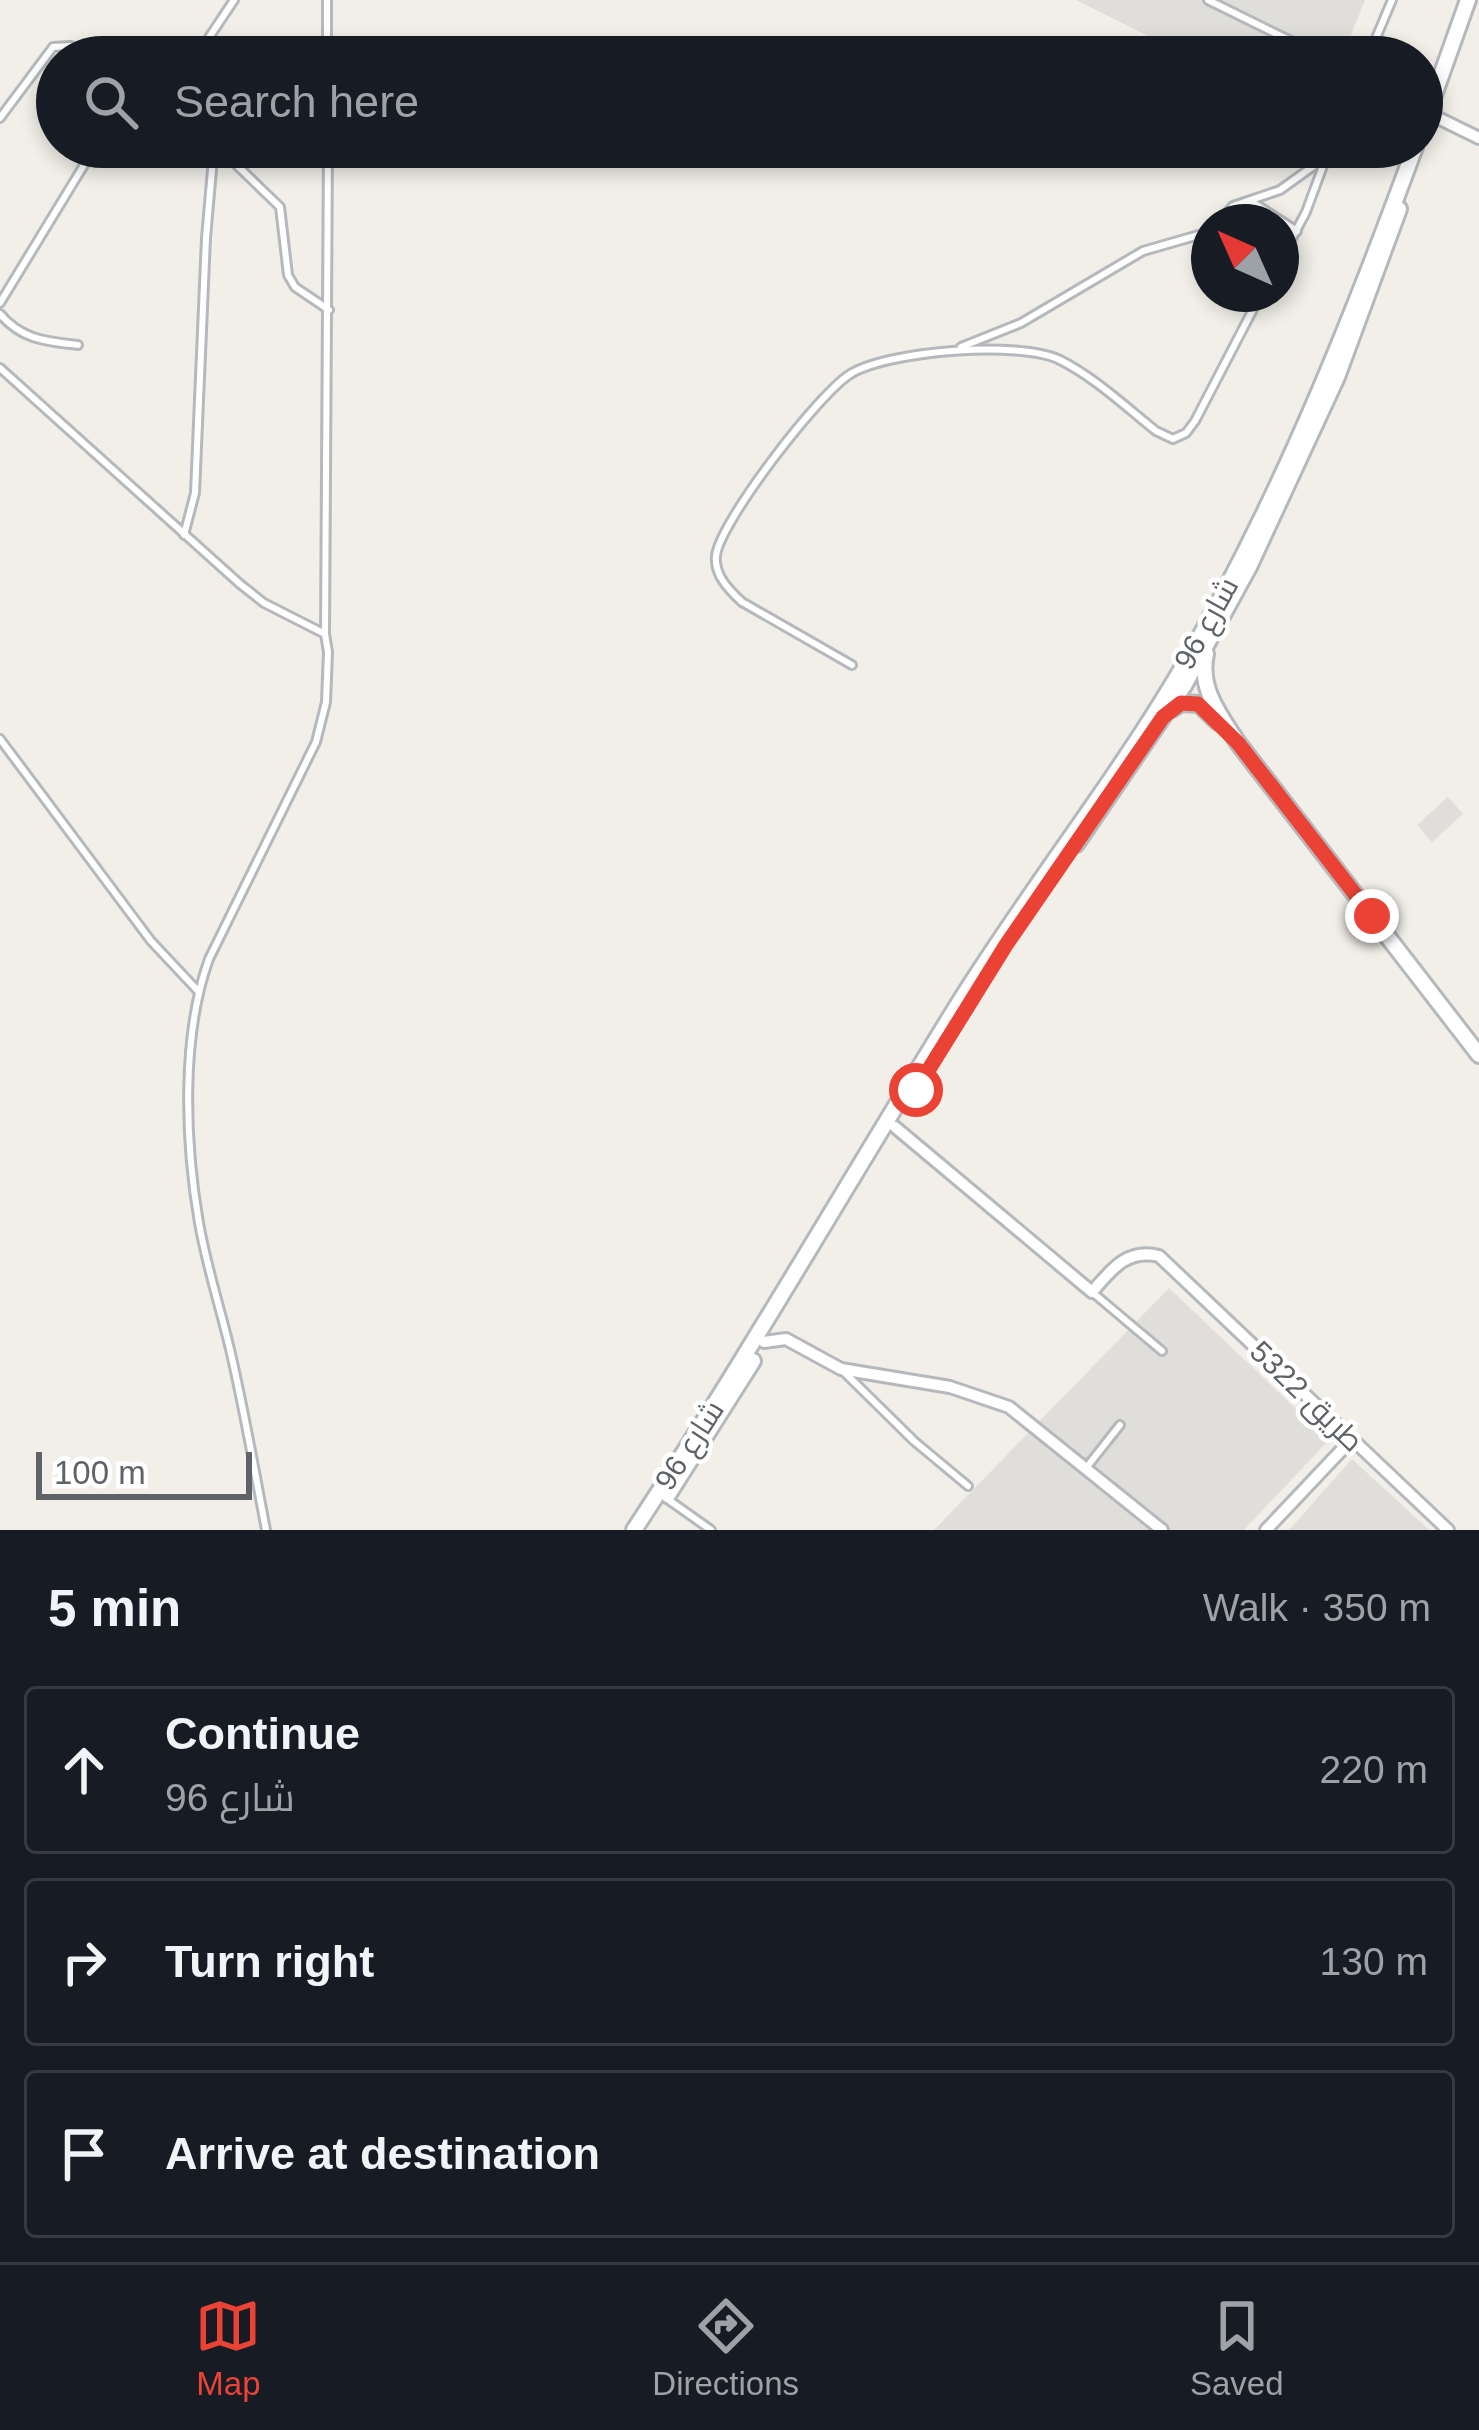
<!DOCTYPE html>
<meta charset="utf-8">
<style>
:root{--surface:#171b24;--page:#20242c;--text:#f1f3f6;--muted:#9ea1a6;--line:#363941;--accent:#ea4335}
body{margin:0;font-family:Helvetica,Cairo,sans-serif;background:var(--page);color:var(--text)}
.compass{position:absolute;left:1191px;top:204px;width:108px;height:108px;border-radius:50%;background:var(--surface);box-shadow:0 6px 18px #0003;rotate:315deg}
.scale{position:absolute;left:36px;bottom:30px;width:216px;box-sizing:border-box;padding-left:12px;border:6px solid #5f6368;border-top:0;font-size:33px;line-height:42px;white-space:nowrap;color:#5f6368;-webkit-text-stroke:9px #fff;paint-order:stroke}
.stop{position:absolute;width:36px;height:36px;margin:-27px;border:9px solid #ea4335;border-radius:50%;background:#fff}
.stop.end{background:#ea4335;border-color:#fff;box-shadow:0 3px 12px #0008}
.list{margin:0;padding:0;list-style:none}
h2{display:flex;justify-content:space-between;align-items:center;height:156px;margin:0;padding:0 48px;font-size:51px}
h2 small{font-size:39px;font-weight:400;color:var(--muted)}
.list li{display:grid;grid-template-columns:78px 1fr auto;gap:36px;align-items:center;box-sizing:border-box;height:168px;margin:0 24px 24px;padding:0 24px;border:3px solid var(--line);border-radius:12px}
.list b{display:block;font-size:45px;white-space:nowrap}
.list p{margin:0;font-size:39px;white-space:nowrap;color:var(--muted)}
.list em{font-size:39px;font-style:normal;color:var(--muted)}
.icon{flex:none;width:66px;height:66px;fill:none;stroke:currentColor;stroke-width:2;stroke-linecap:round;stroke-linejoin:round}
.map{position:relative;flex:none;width:1479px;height:1530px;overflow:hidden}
.search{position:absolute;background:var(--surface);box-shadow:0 6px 18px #0003;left:36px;right:36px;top:36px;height:132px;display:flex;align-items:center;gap:30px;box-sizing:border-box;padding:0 42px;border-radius:66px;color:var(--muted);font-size:45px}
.sheet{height:732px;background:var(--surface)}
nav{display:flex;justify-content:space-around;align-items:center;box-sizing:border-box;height:168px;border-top:3px solid var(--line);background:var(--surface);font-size:33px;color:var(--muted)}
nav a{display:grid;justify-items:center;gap:6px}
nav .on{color:var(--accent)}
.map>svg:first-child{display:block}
.industrial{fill:#e0deda}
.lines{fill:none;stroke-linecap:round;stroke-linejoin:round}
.service-casing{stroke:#b5b8bc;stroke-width:12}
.minor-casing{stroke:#b5b8bc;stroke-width:16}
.tertiary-casing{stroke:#b5b8bc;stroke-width:20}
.service{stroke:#fff;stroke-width:6}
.minor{stroke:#fff;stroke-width:10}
.tertiary{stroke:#fff;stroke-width:14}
.route{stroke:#ea4335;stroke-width:15}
.labels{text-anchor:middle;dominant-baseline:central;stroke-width:9;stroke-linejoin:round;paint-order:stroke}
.street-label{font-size:30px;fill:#5f6368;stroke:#fff}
</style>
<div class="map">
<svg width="1479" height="1530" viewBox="0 0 1479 1530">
<rect width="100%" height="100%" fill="#f1efe8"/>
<g class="industrial">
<path d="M 1076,0 L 1365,0 L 1342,57 L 1190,57 Z"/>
<path d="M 1448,797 L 1463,814 L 1432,842 L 1417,825 Z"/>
<path d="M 1169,1288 L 1329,1440 L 1244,1530 L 934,1530 Z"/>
<path d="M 1352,1459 L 1429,1530 L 1289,1530 Z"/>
</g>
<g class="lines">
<defs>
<g id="service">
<path d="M 327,0 L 327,57"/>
<path d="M 1208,0 L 1291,41"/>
<path d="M 196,57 L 234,0"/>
<path d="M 1368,57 L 1392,0"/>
<path d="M 0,118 L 53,47 L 71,46 L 89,57"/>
<path d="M 218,147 L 280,207 L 288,275 L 295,287 L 329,310"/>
<path d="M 1252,202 L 1297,231"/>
<path d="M 1219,222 L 1233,206 L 1280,190 L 1326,157"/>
<path d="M 1281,259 L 1306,212 L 1330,147"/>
<path d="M 0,303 L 95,147"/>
<path d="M 0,314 C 22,340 46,341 78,345"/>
<path d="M 961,347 L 1021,323 L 1143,251 L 1209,232"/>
<path d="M 0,368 L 240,584 L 264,603 L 325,634 L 328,652 L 326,702 L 316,742 L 209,959 C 181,1036 185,1142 199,1223 C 207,1269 222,1313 232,1358 C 245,1415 255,1473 266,1530"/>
<path d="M 184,535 L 195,493 L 206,238 L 214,147"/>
<path d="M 325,634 L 328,147"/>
<path d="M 852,665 L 742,602 C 729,590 714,575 716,556 C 719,523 821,390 852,373 C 890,351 1019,340 1060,360 C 1094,377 1126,407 1156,431 L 1173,439 L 1186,433 L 1195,421 L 1261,294"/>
<path d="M 0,739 L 151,941 L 198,991"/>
<path d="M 1092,1292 L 1162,1351"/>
<path d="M 843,1371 L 914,1441 L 968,1486"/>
<path d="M 1086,1468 L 1120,1425"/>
<path d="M 666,1498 L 711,1530"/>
</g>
<g id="minor">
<path d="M 1428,113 L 1479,138"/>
<path d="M 895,1127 L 1092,1292 C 1111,1270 1127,1248 1159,1256 L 1448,1530"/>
<path d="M 764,1342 L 786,1339 L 841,1369 L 950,1387 L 1009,1407 L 1162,1530"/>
<path d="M 1266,1530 L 1352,1439"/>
</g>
<g id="tertiary">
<path d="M 1422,129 L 1468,0"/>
<path d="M 1206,654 C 1198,688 1221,717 1238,743 L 1479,1055"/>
<path d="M 1172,709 L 1181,703 L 1199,704 L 1218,722"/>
<path d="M 1076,844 L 1185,684 L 1249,567 L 1337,377 L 1399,209"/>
<path d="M 668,1495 L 753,1361"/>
<path d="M 634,1530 C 745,1361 846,1186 952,1014 C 1023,898 1109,791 1178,675 C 1276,509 1349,327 1415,147"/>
</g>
</defs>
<use href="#service" class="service-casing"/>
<use href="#minor" class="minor-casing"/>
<use href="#tertiary" class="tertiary-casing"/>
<use href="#service" class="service"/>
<use href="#minor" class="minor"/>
<use href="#tertiary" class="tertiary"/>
</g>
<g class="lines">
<path class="route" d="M 916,1090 L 1006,945 L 1163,717 L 1181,703 L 1198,704 L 1238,743 L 1372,916"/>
</g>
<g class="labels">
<g class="street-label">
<text transform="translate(1206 623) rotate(-61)">شارع 96</text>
<text transform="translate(1307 1396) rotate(44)">طريق 5322</text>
<text transform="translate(689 1445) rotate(-57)">شارع 96</text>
</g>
</g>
</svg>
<svg class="compass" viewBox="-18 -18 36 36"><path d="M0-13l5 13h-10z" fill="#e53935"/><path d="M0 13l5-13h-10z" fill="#9ea1a6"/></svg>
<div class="scale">100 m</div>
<div class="stop" style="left:916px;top:1090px"></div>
<div class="stop end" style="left:1372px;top:916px"></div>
<div class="search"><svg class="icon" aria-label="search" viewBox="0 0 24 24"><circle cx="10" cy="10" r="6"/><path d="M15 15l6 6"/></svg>Search here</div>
</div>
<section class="sheet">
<h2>5 min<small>Walk · 350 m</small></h2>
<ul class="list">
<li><svg class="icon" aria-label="ahead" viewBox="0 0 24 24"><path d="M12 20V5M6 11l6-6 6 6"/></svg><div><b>Continue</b><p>شارع 96</p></div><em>220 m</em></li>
<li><svg class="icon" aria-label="right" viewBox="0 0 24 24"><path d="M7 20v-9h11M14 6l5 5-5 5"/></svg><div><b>Turn right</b></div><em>130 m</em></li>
<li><svg class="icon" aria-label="arrive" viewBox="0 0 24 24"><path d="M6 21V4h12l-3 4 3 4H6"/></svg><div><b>Arrive at destination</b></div></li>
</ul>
</section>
<nav>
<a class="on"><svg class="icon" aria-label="map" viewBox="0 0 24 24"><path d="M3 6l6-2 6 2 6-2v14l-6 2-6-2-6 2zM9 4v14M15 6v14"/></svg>Map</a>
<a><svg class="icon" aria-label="directions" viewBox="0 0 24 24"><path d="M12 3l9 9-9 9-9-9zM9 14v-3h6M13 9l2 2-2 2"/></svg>Directions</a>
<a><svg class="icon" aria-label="saved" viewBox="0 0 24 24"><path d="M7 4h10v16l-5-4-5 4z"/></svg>Saved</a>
</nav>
